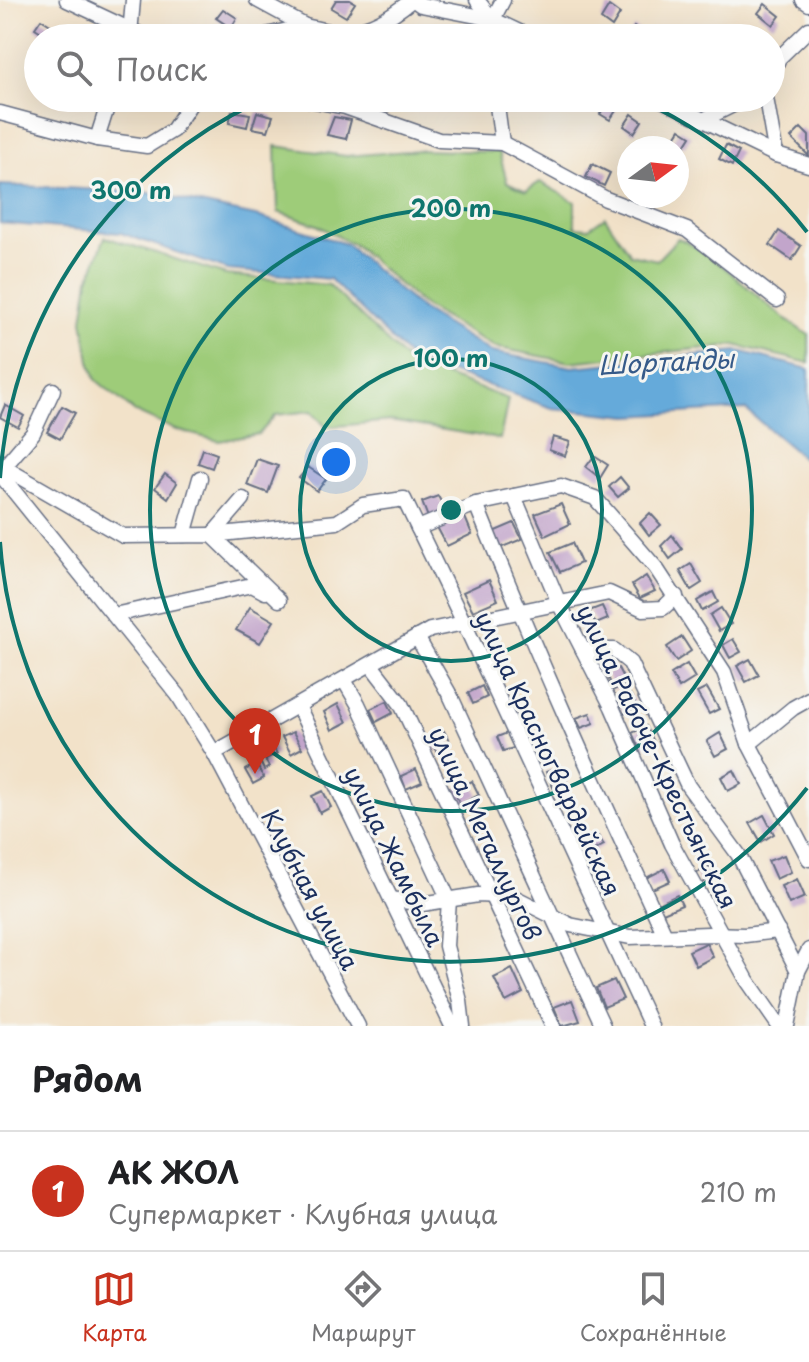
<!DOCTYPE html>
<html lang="ru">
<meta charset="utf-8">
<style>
:root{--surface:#fff;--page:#f6f6f6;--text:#202124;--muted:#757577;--line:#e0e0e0;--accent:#c8321e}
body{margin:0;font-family:"Playpen Sans",sans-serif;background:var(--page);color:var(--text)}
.compass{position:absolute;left:617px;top:136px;width:72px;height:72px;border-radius:50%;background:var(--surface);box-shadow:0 8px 32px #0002;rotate:75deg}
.you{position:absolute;left:336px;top:462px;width:28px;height:28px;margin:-20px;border:6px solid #fff;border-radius:50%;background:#1a73e8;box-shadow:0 0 0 12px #1a73e833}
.badge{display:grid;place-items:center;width:52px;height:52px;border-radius:50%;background:var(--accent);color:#fff;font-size:26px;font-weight:700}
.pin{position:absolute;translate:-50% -66px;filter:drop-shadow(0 2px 4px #0008)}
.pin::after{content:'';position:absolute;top:42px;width:28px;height:24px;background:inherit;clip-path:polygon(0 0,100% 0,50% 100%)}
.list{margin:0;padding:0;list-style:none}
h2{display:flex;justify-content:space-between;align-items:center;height:104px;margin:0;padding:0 32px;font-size:34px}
h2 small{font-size:26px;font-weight:400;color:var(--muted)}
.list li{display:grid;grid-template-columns:52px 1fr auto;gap:24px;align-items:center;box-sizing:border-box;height:120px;padding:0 32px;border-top:2px solid var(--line)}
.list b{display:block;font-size:30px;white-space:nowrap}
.list p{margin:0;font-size:26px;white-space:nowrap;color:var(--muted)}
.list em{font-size:26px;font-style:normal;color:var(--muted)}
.icon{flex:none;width:44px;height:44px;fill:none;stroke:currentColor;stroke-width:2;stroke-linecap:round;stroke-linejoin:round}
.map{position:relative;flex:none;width:809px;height:1026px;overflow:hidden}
.search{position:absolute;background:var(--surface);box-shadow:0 8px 32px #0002;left:24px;right:24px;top:24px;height:88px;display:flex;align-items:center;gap:20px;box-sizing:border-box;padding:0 28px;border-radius:44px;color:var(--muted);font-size:30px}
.sheet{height:224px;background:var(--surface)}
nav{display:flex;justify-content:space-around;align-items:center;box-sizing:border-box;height:112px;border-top:2px solid var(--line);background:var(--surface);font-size:22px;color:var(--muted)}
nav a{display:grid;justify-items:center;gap:4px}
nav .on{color:var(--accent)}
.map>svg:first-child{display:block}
.grass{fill:#9ecc79;stroke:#5c7e6c;stroke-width:2}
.water{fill:#65aada;stroke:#406c9c;stroke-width:2}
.building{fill:#c2a5cb}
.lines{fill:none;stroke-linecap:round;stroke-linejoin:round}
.minor-casing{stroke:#666e83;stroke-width:17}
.minor{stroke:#fff;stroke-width:14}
.ring{fill:none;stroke:#0f766e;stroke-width:4}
.labels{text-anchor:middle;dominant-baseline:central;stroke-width:6;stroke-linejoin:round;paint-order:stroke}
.street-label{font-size:24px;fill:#1b2f5e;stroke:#f6f6f2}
.water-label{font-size:26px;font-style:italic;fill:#355a89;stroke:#f6f6f2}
.centre{fill:#0f766e;stroke:#f6f6f2;stroke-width:4}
.ring-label{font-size:24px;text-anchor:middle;font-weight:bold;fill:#0f766e;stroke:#f6f6f2;stroke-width:6;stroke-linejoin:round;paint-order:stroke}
</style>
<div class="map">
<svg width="809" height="1026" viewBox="0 0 809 1026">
<rect width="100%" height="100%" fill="#f6f6f2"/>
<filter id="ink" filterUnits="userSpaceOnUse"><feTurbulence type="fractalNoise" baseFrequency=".0125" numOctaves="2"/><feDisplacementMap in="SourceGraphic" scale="16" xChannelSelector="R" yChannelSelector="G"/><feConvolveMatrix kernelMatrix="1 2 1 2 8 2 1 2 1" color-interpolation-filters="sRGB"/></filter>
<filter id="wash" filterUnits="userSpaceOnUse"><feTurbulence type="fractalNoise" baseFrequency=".006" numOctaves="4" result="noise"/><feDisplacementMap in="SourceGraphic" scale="32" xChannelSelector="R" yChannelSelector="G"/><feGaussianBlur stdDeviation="1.8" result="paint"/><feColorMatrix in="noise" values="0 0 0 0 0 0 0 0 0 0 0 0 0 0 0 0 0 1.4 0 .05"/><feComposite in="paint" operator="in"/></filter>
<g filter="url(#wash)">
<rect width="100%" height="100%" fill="#f2e2c9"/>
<g class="grass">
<path d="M 276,146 L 346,156 L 420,150 L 499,152 L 507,182 L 526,191 L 540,182 L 575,202 L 575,227 L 589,228 L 605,217 L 630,254 L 657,260 L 678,238 C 725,258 763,308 809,335 L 809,363 L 735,345 L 570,362 L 494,347 L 424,306 L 356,246 L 317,225 L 278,212 Z"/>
<path d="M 105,237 L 226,275 L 329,285 L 408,362 L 508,399 L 500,439 L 390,421 L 326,427 L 312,411 L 276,415 L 259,434 L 219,441 L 176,430 L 135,412 L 96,380 L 90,361 L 83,320 L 89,279 Z"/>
</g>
<path class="water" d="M 0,185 L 145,192 L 260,217 L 346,244 L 421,309 L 491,352 L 572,367 L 739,351 L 809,369 L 809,463 L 745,409 L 629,416 L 552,408 L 410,358 L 330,279 L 228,270 L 121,233 L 0,223 Z"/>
<g id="blocks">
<g class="building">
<path d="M 336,0 L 350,0 L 355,3 L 346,17 L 331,8 Z"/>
<path d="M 765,4 L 780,16 L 773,25 L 758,13 Z"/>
<path d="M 609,6 L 620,14 L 612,27 L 601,19 Z"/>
<path d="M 223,9 L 237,18 L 231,28 L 216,18 Z"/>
<path d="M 41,19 L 55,28 L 49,37 L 35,28 Z"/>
<path d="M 426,24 L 441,33 L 438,38 L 417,38 Z"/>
<path d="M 634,27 L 645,34 L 642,38 L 627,38 Z"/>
<path d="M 609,100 L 619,106 L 610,120 L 600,114 Z"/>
<path d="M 232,111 L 250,114 L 247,127 L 229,123 Z"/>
<path d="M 257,112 L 273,116 L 268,131 L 252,128 Z"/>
<path d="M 632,114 L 642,121 L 634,133 L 624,126 Z"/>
<path d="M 334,117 L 351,120 L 346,139 L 327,135 Z"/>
<path d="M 801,128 L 809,136 L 809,156 L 791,138 Z"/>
<path d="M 680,129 L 691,136 L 684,147 L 673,140 Z"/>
<path d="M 726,145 L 739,152 L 732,166 L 719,159 Z"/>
<path d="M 592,164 L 610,173 L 604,186 L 586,177 Z"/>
<path d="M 779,231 L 801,246 L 792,260 L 770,245 Z"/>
<path d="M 5,405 L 24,416 L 18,427 L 0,417 Z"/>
<path d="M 62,406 L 75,413 L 60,439 L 47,432 Z"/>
<path d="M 553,437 L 570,442 L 565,456 L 549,450 Z"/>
<path d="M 203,449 L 217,454 L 212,468 L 198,463 Z"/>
<path d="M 594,456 L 608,465 L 600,478 L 586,467 Z"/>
<path d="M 257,459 L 278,466 L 268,493 L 247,485 Z"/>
<path d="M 308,467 L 326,479 L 317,491 L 299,478 Z"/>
<path d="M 165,474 L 177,483 L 168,498 L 155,488 Z"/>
<path d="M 620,477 L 629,488 L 618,497 L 609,487 Z"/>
<path d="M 438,496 L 447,513 L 429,520 L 422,502 Z"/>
<path d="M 561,504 L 570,524 L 545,536 L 535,514 Z"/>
<path d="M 650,513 L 661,525 L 649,535 L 640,523 Z"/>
<path d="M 464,515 L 472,534 L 447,546 L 437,527 Z"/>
<path d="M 514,523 L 522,539 L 500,548 L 493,532 Z"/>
<path d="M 672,535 L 682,549 L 670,559 L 661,546 Z"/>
<path d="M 572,543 L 581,563 L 560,572 L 550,552 Z"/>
<path d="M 691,564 L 702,583 L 691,590 L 680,571 Z"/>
<path d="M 646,576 L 655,591 L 640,598 L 632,585 Z"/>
<path d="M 489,580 L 498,600 L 473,611 L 463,592 Z"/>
<path d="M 713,592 L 718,602 L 702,611 L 697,601 Z"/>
<path d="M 602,606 L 608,619 L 596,624 L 589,611 Z"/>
<path d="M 250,607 L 274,621 L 260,643 L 236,630 Z"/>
<path d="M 721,608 L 731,624 L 719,631 L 710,615 Z"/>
<path d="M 682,637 L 691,651 L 676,661 L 667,647 Z"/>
<path d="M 733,639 L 741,652 L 730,658 L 723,645 Z"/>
<path d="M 750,659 L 759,675 L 746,682 L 737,666 Z"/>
<path d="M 687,664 L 695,678 L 679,688 L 671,674 Z"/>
<path d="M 618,668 L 626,684 L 614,690 L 606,673 Z"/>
<path d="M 482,686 L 487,697 L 473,704 L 468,693 Z"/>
<path d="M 707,688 L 719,709 L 709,714 L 697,693 Z"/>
<path d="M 630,694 L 637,707 L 624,714 L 617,701 Z"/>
<path d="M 387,701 L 393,713 L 376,722 L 370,709 Z"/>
<path d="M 338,704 L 347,722 L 332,730 L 324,712 Z"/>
<path d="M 590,713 L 594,723 L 581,728 L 576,718 Z"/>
<path d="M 646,726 L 654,742 L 639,748 L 632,733 Z"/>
<path d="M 444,731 L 451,744 L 436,751 L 429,739 Z"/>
<path d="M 293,732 L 302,748 L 291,754 L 282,737 Z"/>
<path d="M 507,733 L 514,748 L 503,751 L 497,737 Z"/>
<path d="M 720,733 L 728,749 L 715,756 L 707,741 Z"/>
<path d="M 271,743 L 277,754 L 265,759 L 269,767 L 264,770 L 255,751 Z"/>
<path d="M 256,764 L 264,778 L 253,784 L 245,770 Z"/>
<path d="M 560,766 L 567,782 L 554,789 L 546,772 Z"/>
<path d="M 416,769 L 422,782 L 406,789 L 401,776 Z"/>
<path d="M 734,770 L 741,784 L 728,791 L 721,777 Z"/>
<path d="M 472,781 L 479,795 L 460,805 L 454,790 Z"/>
<path d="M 323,791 L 331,807 L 320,813 L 312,796 Z"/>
<path d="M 764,815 L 774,834 L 761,842 L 750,823 Z"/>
<path d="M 598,836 L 604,845 L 587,854 L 582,843 Z"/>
<path d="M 784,855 L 791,872 L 776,879 L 768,861 Z"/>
<path d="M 710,866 L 715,876 L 701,884 L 695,874 Z"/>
<path d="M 664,869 L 670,881 L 650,890 L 646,878 Z"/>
<path d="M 797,879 L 805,897 L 789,904 L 781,886 Z"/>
<path d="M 677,895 L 682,905 L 663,913 L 658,904 Z"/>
<path d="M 706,943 L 713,957 L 696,966 L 689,951 Z"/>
<path d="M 512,969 L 523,993 L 506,1002 L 494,978 Z"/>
<path d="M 614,980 L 623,999 L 604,1007 L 596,988 Z"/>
<path d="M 572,1000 L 580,1021 L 562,1026 L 554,1007 Z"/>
</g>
</g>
</g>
<g filter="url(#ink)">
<use href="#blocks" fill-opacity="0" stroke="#666e83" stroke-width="2"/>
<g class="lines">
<defs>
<g id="minor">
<path d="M 67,0 L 148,38"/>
<path d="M 257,0 L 305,26 L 359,38"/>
<path d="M 414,0 L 421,5 L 492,19 L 532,38"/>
<path d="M 477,0 L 492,19"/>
<path d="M 803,0 L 809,4"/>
<path d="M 345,32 C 372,29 390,17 412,0"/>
<path d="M 130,34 L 133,0"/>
<path d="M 254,38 L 305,26"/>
<path d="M 483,38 L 503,0"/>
<path d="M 771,75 L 779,58 L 809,29"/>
<path d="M 300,98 L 345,107 L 439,140 L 502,143 L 606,199 L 687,230 L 777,300"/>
<path d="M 496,98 L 502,143"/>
<path d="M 658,98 L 776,155 L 809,165"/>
<path d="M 766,98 L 776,155"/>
<path d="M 0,113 L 97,139 L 147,146 L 173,130 L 194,98"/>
<path d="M 703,120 L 747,98"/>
<path d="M 97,139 L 110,98"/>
<path d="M 0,465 L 123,536 L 212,535 L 279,600"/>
<path d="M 4,467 L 33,433 L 53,390"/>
<path d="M 0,474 L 178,695 L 214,753 L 358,1026"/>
<path d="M 514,496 L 559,603 L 612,707 L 672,844 L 747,980 L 779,1026"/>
<path d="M 476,504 C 534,650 599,793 665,935"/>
<path d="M 418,528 L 476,504 L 561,486 L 595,498 L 656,568 L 724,672 L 749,744 L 809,859"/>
<path d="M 184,535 L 200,478"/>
<path d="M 212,535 L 337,522 L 363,505 L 404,499 L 464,623 L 651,1026"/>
<path d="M 212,535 L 243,499"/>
<path d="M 114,615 L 252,585 L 265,592"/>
<path d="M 417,637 L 451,697 L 603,1026"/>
<path d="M 583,650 L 614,650 L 630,663 L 688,786 L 738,854 L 798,971"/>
<path d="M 371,665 L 401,704 L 553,1026"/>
<path d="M 344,680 L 358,704 L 449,900 L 446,946 L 460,1001 L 463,1026"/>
<path d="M 298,706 L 452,1026"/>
<path d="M 749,744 L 793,708 L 809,699"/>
<path d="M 214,753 L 430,630 L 609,593 L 643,609 L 663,608 L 676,596"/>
<path d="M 391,899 L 422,904 L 478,895 L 514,897 L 570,925 L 630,937 L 708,934 L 745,935 L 778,931"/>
<path d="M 787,1026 L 798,971 L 809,950"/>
</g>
</defs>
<use href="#minor" class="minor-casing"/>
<use href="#minor" class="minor"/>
</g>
</g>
<g class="ring">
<circle cx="451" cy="510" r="151"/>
<circle cx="451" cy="510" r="301"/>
<path d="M807 788A452 452 0 0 1 0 542M0 478A452 452 0 0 1 264 99M638 99A452 452 0 0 1 807 232"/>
</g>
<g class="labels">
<g class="street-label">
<text transform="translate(549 753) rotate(65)">улица Красногвардейская</text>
<text transform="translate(658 756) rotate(64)">улица Рабоче-Крестьянская</text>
<text transform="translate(486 833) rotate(65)">улица Металлургов</text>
<text transform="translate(395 856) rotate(64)">улица Жамбыла</text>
<text transform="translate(311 889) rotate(62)">Клубная улица</text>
</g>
<g class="water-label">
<text transform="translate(666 361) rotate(-3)">Шортанды</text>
</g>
</g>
<circle cx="451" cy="510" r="12" class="centre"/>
<g class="ring-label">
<text x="131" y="199">300 m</text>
<text x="451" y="217">200 m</text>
<text x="451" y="367">100 m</text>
</g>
</svg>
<svg class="compass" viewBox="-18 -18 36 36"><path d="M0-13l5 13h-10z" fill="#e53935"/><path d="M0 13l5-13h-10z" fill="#757577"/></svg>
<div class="you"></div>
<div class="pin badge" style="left:255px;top:774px">1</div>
<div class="search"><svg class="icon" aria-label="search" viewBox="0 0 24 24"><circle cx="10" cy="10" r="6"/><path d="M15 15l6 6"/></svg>Поиск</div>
</div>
<section class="sheet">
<h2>Рядом<small></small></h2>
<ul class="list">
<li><span class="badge">1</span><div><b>АК ЖОЛ</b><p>Супермаркет · Клубная улица</p></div><em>210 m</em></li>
</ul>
</section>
<nav>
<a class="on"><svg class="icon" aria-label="map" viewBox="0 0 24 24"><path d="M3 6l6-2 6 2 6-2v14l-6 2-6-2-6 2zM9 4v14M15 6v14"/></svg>Карта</a>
<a><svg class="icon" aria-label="directions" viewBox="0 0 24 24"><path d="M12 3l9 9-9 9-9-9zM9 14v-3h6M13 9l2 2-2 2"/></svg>Маршрут</a>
<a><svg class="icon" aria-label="saved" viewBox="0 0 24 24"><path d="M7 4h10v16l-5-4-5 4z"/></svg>Сохранённые</a>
</nav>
